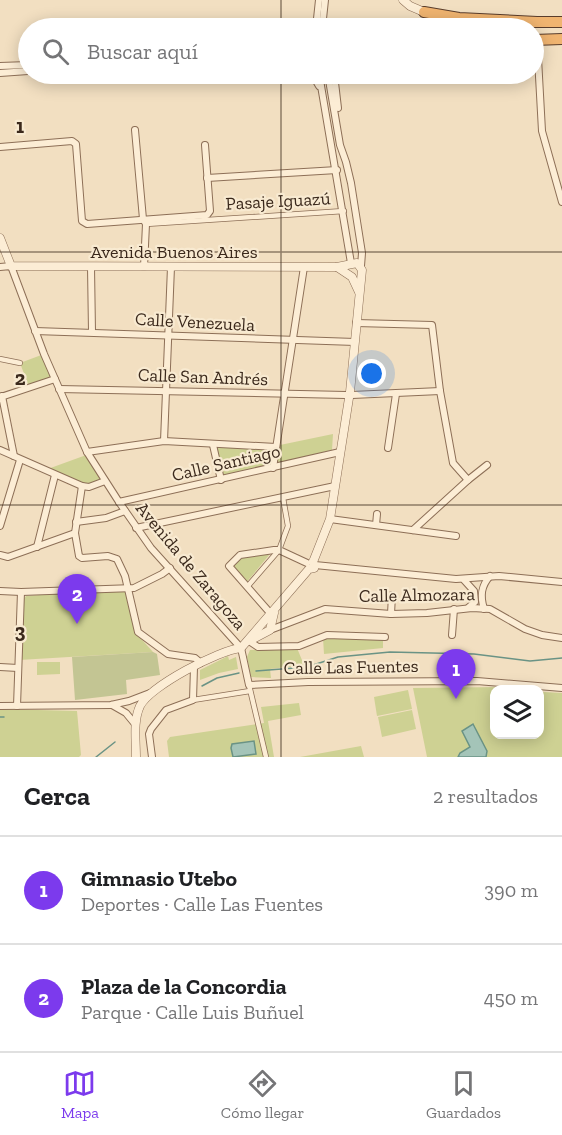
<!DOCTYPE html>
<html lang="es">
<meta charset="utf-8">
<style>
:root{--surface:#fff;--page:#f2f2f2;--text:#202124;--muted:#757577;--line:#e0e0e0;--accent:#7c3aed}
body{margin:0;font-family:"Zilla Slab",serif;background:var(--page);color:var(--text)}
.controls{position:absolute;right:18px;bottom:18px;display:grid;overflow:hidden;border-radius:12px;box-shadow:0 3px 15px #0003}
.controls button{width:54px;height:54px;display:grid;place-items:center;padding:0;border:0;border-bottom:2px solid var(--line);background:var(--surface);color:var(--text);font:30px sans-serif}
.you{position:absolute;left:372px;top:374px;width:21px;height:21px;margin:-15px;border:4px solid #fff;border-radius:50%;background:#1a73e8;box-shadow:0 0 0 9px #1a73e833}
.badge{display:grid;place-items:center;width:39px;height:39px;border-radius:50%;background:var(--accent);color:#fff;font-size:20px;font-weight:700}
.pin{position:absolute;translate:-50% -50px;filter:drop-shadow(0 2px 3px #0008)}
.pin::after{content:'';position:absolute;top:32px;width:21px;height:18px;background:inherit;clip-path:polygon(0 0,100% 0,50% 100%)}
.list{margin:0;padding:0;list-style:none}
h2{display:flex;justify-content:space-between;align-items:center;height:78px;margin:0;padding:0 24px;font-size:26px}
h2 small{font-size:20px;font-weight:400;color:var(--muted)}
.list li{display:grid;grid-template-columns:39px 1fr auto;gap:18px;align-items:center;box-sizing:border-box;height:108px;padding:0 24px;border-top:2px solid var(--line)}
.list b{display:block;font-size:22px;white-space:nowrap}
.list p{margin:0;font-size:20px;white-space:nowrap;color:var(--muted)}
.list em{font-size:20px;font-style:normal;color:var(--muted)}
.icon{flex:none;width:33px;height:33px;fill:none;stroke:currentColor;stroke-width:2;stroke-linecap:round;stroke-linejoin:round}
.map{position:relative;flex:none;width:562px;height:757px;overflow:hidden}
.search{position:absolute;background:var(--surface);box-shadow:0 3px 15px #0003;left:18px;right:18px;top:18px;height:66px;display:flex;align-items:center;gap:15px;box-sizing:border-box;padding:0 21px;border-radius:33px;color:var(--muted);font-size:22px}
.sheet{height:294px;background:var(--surface)}
nav{display:flex;justify-content:space-around;align-items:center;box-sizing:border-box;height:84px;border-top:2px solid var(--line);background:var(--surface);font-size:16px;color:var(--muted)}
nav a{display:grid;justify-items:center;gap:3px}
nav .on{color:var(--accent)}
.map>svg:first-child{display:block}
.green{fill:#ced193}
.cemetery{fill:#c3c593}
.water{fill:#a4c4b8;stroke:#6a9385;stroke-width:1.5}
.lines{fill:none;stroke-linecap:round;stroke-linejoin:round}
.stream{stroke:#6a9385;stroke-width:1.5}
.pedestrian-casing{stroke:#8d6f57;stroke-width:6}
.minor-casing{stroke:#8d6f57;stroke-width:8}
.tertiary-casing{stroke:#8d6f57;stroke-width:9}
.trunk-casing{stroke:#5a3d2b;stroke-width:12}
.pedestrian{stroke:#fcedd5;stroke-width:4.5}
.minor{stroke:#fcedd5;stroke-width:6}
.tertiary{stroke:#fcedd5;stroke-width:8}
.trunk{stroke:#f0b470;stroke-width:10}
.grid{fill:none;stroke:#3b291c;stroke-width:1.5;stroke-opacity:0.55}
.labels{text-anchor:middle;dominant-baseline:central;stroke-width:4.5;stroke-linejoin:round;paint-order:stroke}
.street-label{font-size:18px;fill:#3b291c;stroke:#f8ead1}
.grid-label{font-size:20px;text-anchor:middle;font-weight:bold;fill:#3b291c;stroke:#f8ead1;stroke-width:4.5;stroke-linejoin:round;paint-order:stroke}
</style>
<div class="map">
<svg width="562" height="757" viewBox="0 0 562 757">
<rect width="100%" height="100%" fill="#f2dfc1"/>
<g class="green">
<path d="M 44,354 L 55,379 L 29,387 L 20,363 Z"/>
<path d="M 333,434 L 332,450 L 224,476 L 216,447 L 280,445 Z"/>
<path d="M 89,454 L 105,481 L 89,487 L 45,470 Z"/>
<path d="M 270,554 L 246,583 L 232,568 L 242,558 Z"/>
<path d="M 119,589 L 126,591 L 135,632 L 153,652 L 19,660 L 23,600 L 26,596 Z"/>
<path d="M 327,637 L 383,639 L 383,648 L 324,654 L 323,638 Z"/>
<path d="M 297,648 L 304,665 L 270,669 L 271,678 L 251,677 L 247,657 L 250,650 Z"/>
<path d="M 228,656 L 229,660 L 236,657 L 238,669 L 219,673 L 200,680 L 200,670 Z"/>
<path d="M 37,662 L 60,662 L 60,674 L 37,675 Z"/>
<path d="M 503,687 L 505,689 L 494,690 L 494,734 L 540,734 L 540,694 L 544,692 L 562,693 L 562,757 L 427,757 L 413,688 Z"/>
<path d="M 408,690 L 412,709 L 377,716 L 374,697 Z"/>
<path d="M 299,703 L 301,715 L 268,721 L 274,757 L 169,757 L 167,741 L 170,737 L 264,723 L 261,707 Z"/>
<path d="M 0,709 L 77,711 L 81,755 L 79,757 L 0,757 Z"/>
<path d="M 412,710 L 416,729 L 382,737 L 378,717 Z"/>
<path d="M 361,746 L 364,757 L 300,757 Z"/>
</g>
<path class="cemetery" d="M 153,652 L 157,654 L 160,675 L 126,680 L 127,694 L 75,700 L 72,657 Z"/>
<g class="water">
<path d="M 473,724 L 487,751 L 486,757 L 458,757 L 460,753 L 470,747 L 462,731 Z"/>
<path d="M 254,741 L 256,754 L 233,757 L 231,748 L 232,744 Z"/>
</g>
<g class="lines">
<g class="stream">
<path d="M 256,671 L 307,667 L 338,657 L 390,652 L 474,654 L 530,661 L 562,658"/>
<path d="M 202,686 L 217,678 L 239,673"/>
<path d="M 0,717 L 4,717"/>
<path d="M 96,757 L 115,742"/>
</g>
<defs>
<g id="pedestrian">
<path d="M 146,224 L 344,211"/>
<path d="M 0,359 L 20,363"/>
<path d="M 247,587 L 279,550 L 288,526 L 283,498"/>
<path d="M 249,685 L 266,757"/>
<path d="M 193,700 L 250,691"/>
</g>
<g id="minor">
<path d="M 316,28 L 319,0"/>
<path d="M 322,28 L 325,0"/>
<path d="M 537,40 L 542,131 L 562,202"/>
<path d="M 0,66 L 28,65"/>
<path d="M 0,73 L 28,71"/>
<path d="M 312,74 L 319,86"/>
<path d="M 319,74 L 351,263"/>
<path d="M 328,74 L 340,145 L 346,162 L 351,183 L 362,253 L 361,266"/>
<path d="M 334,74 L 338,108"/>
<path d="M 135,130 L 143,219 L 146,224 L 144,267"/>
<path d="M 0,147 L 72,141 L 76,144 L 82,221 L 87,224 L 207,215 L 210,211 L 205,145"/>
<path d="M 207,178 L 337,170"/>
<path d="M 0,267 L 11,266 L 44,354 L 87,452 L 119,502 L 151,548 L 241,648 L 249,685 L 308,682 L 477,681 L 562,688"/>
<path d="M 91,267 L 92,332"/>
<path d="M 356,323 L 432,325 L 440,391 L 453,463 L 468,480"/>
<path d="M 35,331 L 355,342"/>
<path d="M 59,389 L 346,395"/>
<path d="M 352,395 L 440,391"/>
<path d="M 2,396 L 14,456"/>
<path d="M 1,397 L 55,379"/>
<path d="M 164,441 L 171,267"/>
<path d="M 213,445 L 221,480"/>
<path d="M 388,448 L 396,394"/>
<path d="M 0,450 L 82,486 L 89,487 L 105,481"/>
<path d="M 87,452 L 164,441 L 276,447"/>
<path d="M 273,468 L 304,267"/>
<path d="M 82,486 L 75,533 L 79,556 L 82,558 L 108,556 L 117,559 L 125,576 L 138,632 L 168,654 L 195,658 L 201,663"/>
<path d="M 119,502 L 340,452"/>
<path d="M 330,519 L 456,536"/>
<path d="M 76,522 L 106,518 L 125,511"/>
<path d="M 376,525 L 377,514"/>
<path d="M 0,526 L 20,460"/>
<path d="M 136,528 L 335,486"/>
<path d="M 413,530 L 468,480 L 487,465"/>
<path d="M 37,547 L 55,475"/>
<path d="M 0,555 L 8,557 L 75,533"/>
<path d="M 315,565 L 456,579 L 499,576 L 562,582"/>
<path d="M 464,580 L 474,591 L 475,602 L 469,607"/>
<path d="M 0,591 L 21,592 L 134,588 L 162,574 L 170,568"/>
<path d="M 484,609 C 480,596 481,586 490,576"/>
<path d="M 271,614 L 229,566 L 240,555 L 274,550 L 279,550 L 307,563"/>
<path d="M 391,614 L 392,595"/>
<path d="M 270,630 L 325,609 L 391,614 L 427,613 L 472,608 L 490,609 L 525,629 L 542,635 L 562,638"/>
<path d="M 452,635 L 454,609"/>
<path d="M 249,641 L 258,647 L 299,646 L 327,635 L 385,637"/>
<path d="M 0,667 L 18,668"/>
<path d="M 112,705 L 126,713 L 135,724"/>
<path d="M 0,706 L 111,705 L 129,701 L 150,693"/>
<path d="M 17,706 L 21,592"/>
<path d="M 152,757 L 149,734 L 151,729 L 166,710 L 193,700 L 194,667"/>
</g>
<g id="tertiary">
<path d="M 403,0 L 410,6 L 424,12"/>
<path d="M 0,238 L 11,266 L 337,267 L 357,263 L 362,270 L 350,392"/>
<path d="M 337,267 L 352,277 L 359,292"/>
<path d="M 313,562 L 330,519 L 349,398"/>
<path d="M 253,639 L 270,630 L 274,613"/>
<path d="M 136,757 C 136,740 133,721 140,706 C 150,686 219,650 241,648 L 309,569 L 314,568 L 313,562"/>
</g>
<g id="trunk">
<path d="M 424,12 L 459,18 L 537,22"/>
<path d="M 532,22 L 562,22"/>
<path d="M 477,28 L 499,26"/>
<path d="M 534,40 L 562,39"/>
</g>
</defs>
<use href="#pedestrian" class="pedestrian-casing"/>
<use href="#minor" class="minor-casing"/>
<use href="#tertiary" class="tertiary-casing"/>
<use href="#trunk" class="trunk-casing"/>
<use href="#pedestrian" class="pedestrian"/>
<use href="#minor" class="minor"/>
<use href="#tertiary" class="tertiary"/>
<use href="#trunk" class="trunk"/>
</g>
<path class="grid" d="M 281,0 L 281,28M 281,74 L 281,757M 0,252 L 562,252M 0,505 L 562,505"/>
<g class="labels">
<g class="street-label">
<text transform="translate(278 201) rotate(-3)">Pasaje Iguazú</text>
<text x="174" y="252">Avenida Buenos Aires</text>
<text transform="translate(195 322) rotate(3)">Calle Venezuela</text>
<text transform="translate(203 377) rotate(2)">Calle San Andrés</text>
<text transform="translate(226 463) rotate(-13)">Calle Santiago</text>
<text transform="translate(191 566) rotate(50)">Avenida de Zaragoza</text>
<text transform="translate(417 595) rotate(-1)">Calle Almozara</text>
<text transform="translate(351 667) rotate(-1)">Calle Las Fuentes</text>
</g>
</g>
<g class="grid-label">
<text x="20" y="133">1</text>
<text x="20" y="385">2</text>
<text x="20" y="638">3</text>
</g>
</svg>
<div class="controls">
<button><svg class="icon" aria-label="layers" viewBox="0 0 24 24"><path d="M12 4l9 5-9 5-9-5zM3 14l9 5 9-5"/></svg></button>
</div>
<div class="you"></div>
<div class="pin badge" style="left:456px;top:699px">1</div>
<div class="pin badge" style="left:77px;top:624px">2</div>
<div class="search"><svg class="icon" aria-label="search" viewBox="0 0 24 24"><circle cx="10" cy="10" r="6"/><path d="M15 15l6 6"/></svg>Buscar aquí</div>
</div>
<section class="sheet">
<h2>Cerca<small>2 resultados</small></h2>
<ul class="list">
<li><span class="badge">1</span><div><b>Gimnasio Utebo</b><p>Deportes · Calle Las Fuentes</p></div><em>390 m</em></li>
<li><span class="badge">2</span><div><b>Plaza de la Concordia</b><p>Parque · Calle Luis Buñuel</p></div><em>450 m</em></li>
</ul>
</section>
<nav>
<a class="on"><svg class="icon" aria-label="map" viewBox="0 0 24 24"><path d="M3 6l6-2 6 2 6-2v14l-6 2-6-2-6 2zM9 4v14M15 6v14"/></svg>Mapa</a>
<a><svg class="icon" aria-label="directions" viewBox="0 0 24 24"><path d="M12 3l9 9-9 9-9-9zM9 14v-3h6M13 9l2 2-2 2"/></svg>Cómo llegar</a>
<a><svg class="icon" aria-label="saved" viewBox="0 0 24 24"><path d="M7 4h10v16l-5-4-5 4z"/></svg>Guardados</a>
</nav>
